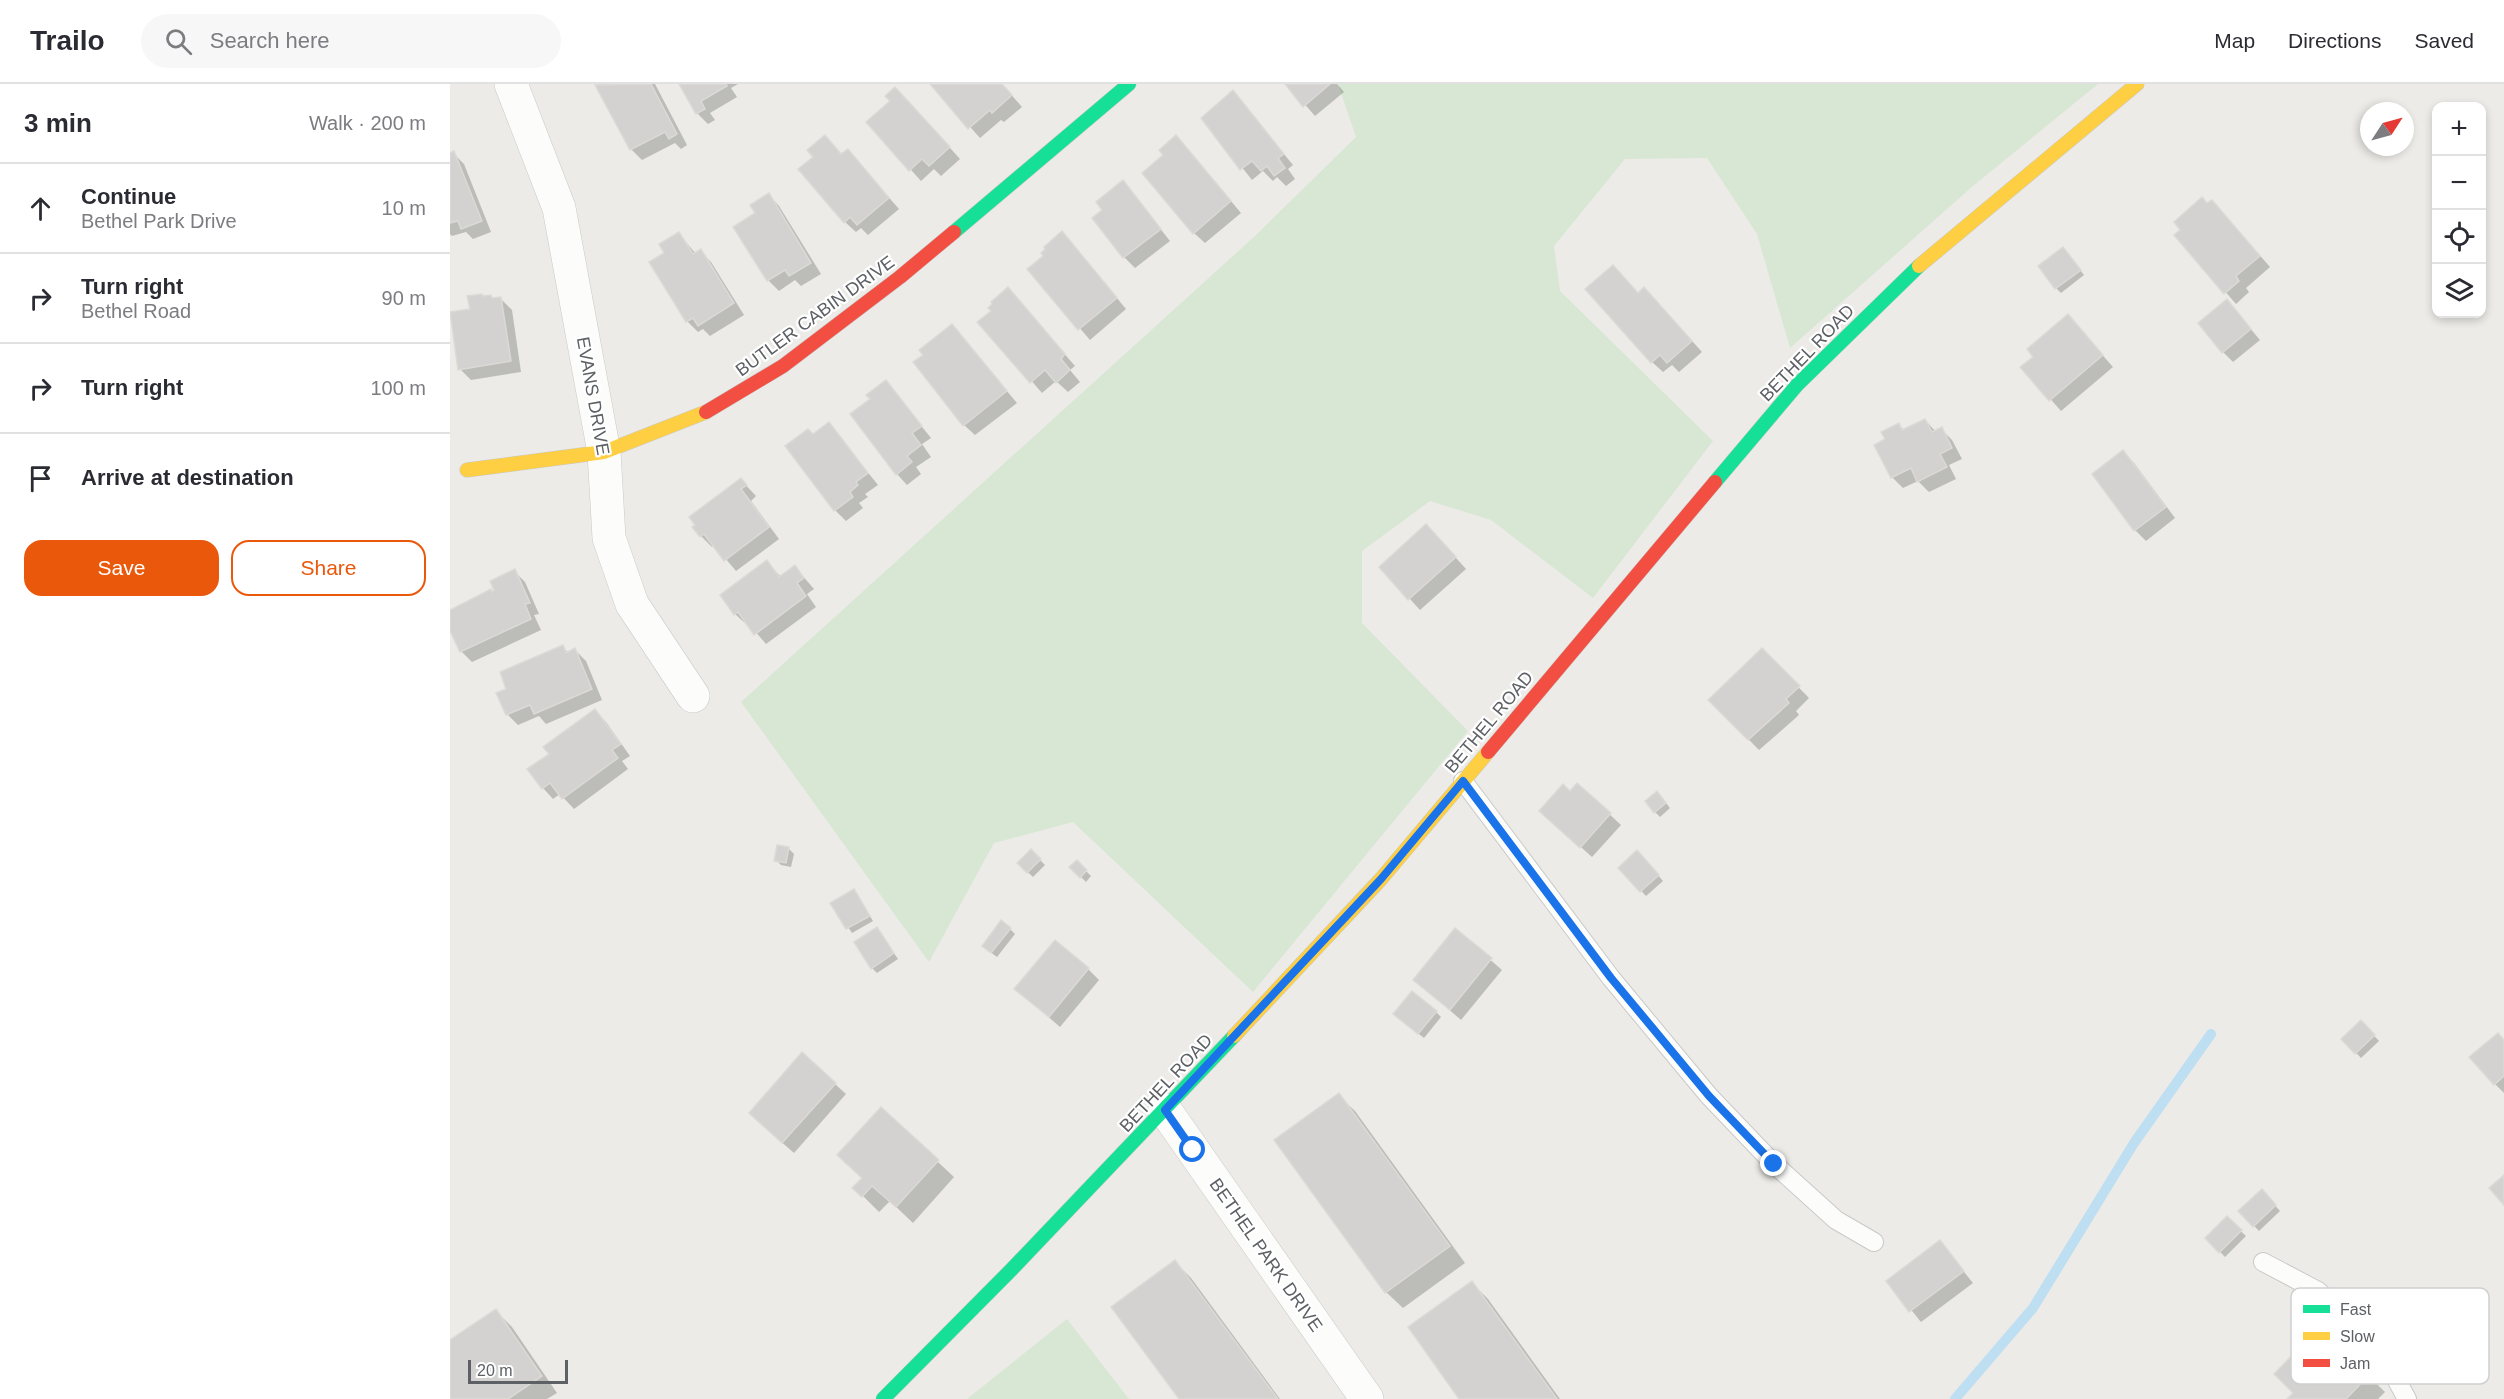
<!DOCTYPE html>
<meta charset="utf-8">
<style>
:root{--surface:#fff;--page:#f7f7f7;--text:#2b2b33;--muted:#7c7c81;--line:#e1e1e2;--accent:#ea580c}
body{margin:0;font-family:Arial,sans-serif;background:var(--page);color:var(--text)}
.controls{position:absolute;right:18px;top:18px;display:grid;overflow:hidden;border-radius:12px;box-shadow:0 3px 9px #0003}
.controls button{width:54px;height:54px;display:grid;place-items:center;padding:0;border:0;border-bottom:2px solid var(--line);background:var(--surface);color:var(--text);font:30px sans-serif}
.compass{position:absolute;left:1910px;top:18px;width:54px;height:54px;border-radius:50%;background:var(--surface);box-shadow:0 3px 9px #0003;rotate:54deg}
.scale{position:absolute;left:18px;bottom:15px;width:100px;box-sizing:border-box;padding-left:6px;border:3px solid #5d6064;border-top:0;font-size:16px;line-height:21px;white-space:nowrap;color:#5d6064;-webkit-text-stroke:4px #fff;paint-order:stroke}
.stop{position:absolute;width:18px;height:18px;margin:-14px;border:4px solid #1a73e8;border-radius:50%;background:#fff}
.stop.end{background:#1a73e8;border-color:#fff;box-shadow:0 2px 6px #0008}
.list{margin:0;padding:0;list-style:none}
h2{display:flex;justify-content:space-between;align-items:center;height:78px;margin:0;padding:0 24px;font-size:26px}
h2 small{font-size:20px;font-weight:400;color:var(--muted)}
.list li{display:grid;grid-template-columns:39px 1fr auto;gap:18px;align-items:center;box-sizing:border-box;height:90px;padding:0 24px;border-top:2px solid var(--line)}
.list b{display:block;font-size:22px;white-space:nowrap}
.list p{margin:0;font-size:20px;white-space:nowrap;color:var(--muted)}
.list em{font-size:20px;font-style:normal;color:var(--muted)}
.actions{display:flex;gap:12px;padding:18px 24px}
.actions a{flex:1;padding:14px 0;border:2px solid var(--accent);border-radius:18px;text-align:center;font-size:21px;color:var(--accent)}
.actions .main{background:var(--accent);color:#fff}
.icon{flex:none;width:33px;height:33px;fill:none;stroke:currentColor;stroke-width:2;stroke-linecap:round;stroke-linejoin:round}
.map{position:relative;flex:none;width:2054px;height:1315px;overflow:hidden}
header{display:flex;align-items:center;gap:36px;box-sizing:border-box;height:84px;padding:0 30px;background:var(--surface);border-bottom:2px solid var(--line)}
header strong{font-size:28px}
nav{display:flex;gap:33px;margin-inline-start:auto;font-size:21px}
.search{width:420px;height:54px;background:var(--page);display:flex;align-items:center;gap:15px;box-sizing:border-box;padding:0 21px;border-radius:33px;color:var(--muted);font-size:22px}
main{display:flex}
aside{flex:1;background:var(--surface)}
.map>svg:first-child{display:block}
.green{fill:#d7e7d4}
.shadow{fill:#0003}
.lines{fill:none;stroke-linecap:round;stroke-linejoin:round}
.stream{stroke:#bedef2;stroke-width:10}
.building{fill:#d3d2d0;stroke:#dbdad6;stroke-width:1.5}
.lane-casing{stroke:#c9c9c9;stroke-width:20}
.street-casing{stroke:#c9c9c9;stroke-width:34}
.fast-casing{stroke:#c9c9c8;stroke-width:15}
.slow-casing{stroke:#c9c9c8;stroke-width:15}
.jam-casing{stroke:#c9c9c8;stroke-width:15}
.lane{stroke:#fcfcfb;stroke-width:18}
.street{stroke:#fcfcfb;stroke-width:33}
.fast{stroke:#16e098;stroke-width:14}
.slow{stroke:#ffcf43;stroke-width:14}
.jam{stroke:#f24e42;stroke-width:14}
.route{stroke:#1a73e8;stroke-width:8}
.labels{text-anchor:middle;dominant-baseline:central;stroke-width:4.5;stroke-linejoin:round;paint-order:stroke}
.street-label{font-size:18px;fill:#5d6064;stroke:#fff}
.key{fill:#fff;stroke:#cecfd0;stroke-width:1.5}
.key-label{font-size:16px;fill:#5d6064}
</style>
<header>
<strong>Trailo</strong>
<div class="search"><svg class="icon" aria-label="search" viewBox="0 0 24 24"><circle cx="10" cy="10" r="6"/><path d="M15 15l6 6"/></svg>Search here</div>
<nav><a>Map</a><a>Directions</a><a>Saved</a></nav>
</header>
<main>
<aside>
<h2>3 min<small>Walk · 200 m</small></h2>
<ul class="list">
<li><svg class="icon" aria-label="ahead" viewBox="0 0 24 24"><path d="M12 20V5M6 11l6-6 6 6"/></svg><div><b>Continue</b><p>Bethel Park Drive</p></div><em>10 m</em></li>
<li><svg class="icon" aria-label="right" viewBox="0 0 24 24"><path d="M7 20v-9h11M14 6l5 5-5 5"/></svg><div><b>Turn right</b><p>Bethel Road</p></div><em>90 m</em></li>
<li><svg class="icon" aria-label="right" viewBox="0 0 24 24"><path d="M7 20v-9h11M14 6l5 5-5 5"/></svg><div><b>Turn right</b></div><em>100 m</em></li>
<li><svg class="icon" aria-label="arrive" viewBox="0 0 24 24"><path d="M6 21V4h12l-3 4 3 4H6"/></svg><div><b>Arrive at destination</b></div></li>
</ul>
<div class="actions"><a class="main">Save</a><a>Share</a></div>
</aside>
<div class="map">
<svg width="2054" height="1315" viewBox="0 0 2054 1315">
<rect width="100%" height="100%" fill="#ecebe7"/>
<g class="green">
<path d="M 888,0 L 1648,0 L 1523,102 L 1340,264 L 1307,150 L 1257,74 L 1175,75 L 1104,162 L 1110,207 L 1263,357 L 1143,514 L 1041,436 L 980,417 L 912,467 L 912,539 L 1018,647 L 803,908 L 623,738 L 544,759 L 479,878 L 291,618 L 805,152 L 906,53 Z"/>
<path d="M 617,1235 L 679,1315 L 517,1315 Z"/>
</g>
<g class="shadow">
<path d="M 150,0 L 205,0 L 237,61 L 231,65 L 225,59 L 192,76 L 181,65 L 147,1 Z"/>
<path d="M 230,0 L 288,0 L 281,4 L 287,13 L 260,29 L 265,36 L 258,40 L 247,29 Z"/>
<path d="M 482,0 L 552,0 L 572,23 L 554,38 L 551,36 L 530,54 Z"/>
<path d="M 837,0 L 887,0 L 894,8 L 865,32 Z"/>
<path d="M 783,8 L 843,81 L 838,85 L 845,95 L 836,102 L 827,93 L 823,97 L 813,87 L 802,96 L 753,34 Z"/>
<path d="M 456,15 L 510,75 L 491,92 L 484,85 L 471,97 L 418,38 L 442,17 Z"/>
<path d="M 736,64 L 791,129 L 755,159 L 744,149 Z"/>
<path d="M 398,67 L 449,125 L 418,151 L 411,144 L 406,148 L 395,138 L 392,72 Z"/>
<path d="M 3,69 L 14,80 L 41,148 L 23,155 L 16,148 L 2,152 L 0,150 L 0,71 Z"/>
<path d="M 673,98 L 720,157 L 685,184 L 674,173 L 654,126 Z"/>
<path d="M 319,111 L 329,122 L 371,190 L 351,202 L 345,196 L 329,207 L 318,196 L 307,130 Z"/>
<path d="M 1758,121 L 1772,128 L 1820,183 L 1796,204 L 1799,208 L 1786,220 L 1726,151 Z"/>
<path d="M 229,150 L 246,170 L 250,167 L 261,178 L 294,231 L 260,252 L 253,245 L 248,248 L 237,237 L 216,169 Z"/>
<path d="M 622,160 L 676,225 L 640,256 L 579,185 Z"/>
<path d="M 1618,170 L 1634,191 L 1611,209 L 1606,204 Z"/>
<path d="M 558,205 L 625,282 L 620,286 L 630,298 L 618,308 L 606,297 L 592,309 L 530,238 L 543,227 Z"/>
<path d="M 1188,211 L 1205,216 L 1252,268 L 1229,288 L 1222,281 L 1213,288 L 1202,278 Z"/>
<path d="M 41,212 L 44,216 L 51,215 L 62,226 L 71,288 L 21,296 L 10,285 L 21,226 L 34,213 Z"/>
<path d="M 1777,217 L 1810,256 L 1783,278 L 1773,268 Z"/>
<path d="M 1618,232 L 1663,283 L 1611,327 L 1572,283 L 1585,273 Z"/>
<path d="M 502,242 L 567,319 L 525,351 L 514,341 L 475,271 Z"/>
<path d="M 436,298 L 481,354 L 472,360 L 481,373 L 466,383 L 471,390 L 457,401 L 447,390 L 422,316 Z"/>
<path d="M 1475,336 L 1486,348 L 1491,345 L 1502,356 L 1512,375 L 1499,381 L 1506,395 L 1479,408 L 1468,397 L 1453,404 L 1442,393 L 1437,356 L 1449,341 L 1455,347 Z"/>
<path d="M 379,340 L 428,401 L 415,410 L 418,413 L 409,419 L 413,424 L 396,437 L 385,426 L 363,352 Z"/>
<path d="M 1673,368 L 1684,379 L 1725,434 L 1696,457 L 1685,446 L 1644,390 Z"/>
<path d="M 291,396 L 306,412 L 301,417 L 329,455 L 286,487 L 264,461 L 262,463 L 251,452 Z"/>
<path d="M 987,453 L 1016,485 L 970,526 L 931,483 Z"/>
<path d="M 317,478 L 331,493 L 345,483 L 364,505 L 357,510 L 366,523 L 316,560 L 298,539 L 296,540 L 285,530 Z"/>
<path d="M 64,487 L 75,498 L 89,530 L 84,531 L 91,546 L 22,578 L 11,567 L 0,543 L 0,528 L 42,509 Z"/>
<path d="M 112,563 L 119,569 L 125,566 L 136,577 L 152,616 L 96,640 L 89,632 L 68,641 L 57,630 L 58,606 Z"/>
<path d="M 1312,566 L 1359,614 L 1346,627 L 1349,631 L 1309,666 L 1260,616 Z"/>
<path d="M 145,627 L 156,638 L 180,672 L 172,677 L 178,685 L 124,725 L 110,710 L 103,715 L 93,704 L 101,671 Z"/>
<path d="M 1128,701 L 1171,741 L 1142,773 L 1102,737 Z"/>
<path d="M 1212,714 L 1220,724 L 1210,733 L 1205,728 Z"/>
<path d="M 339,765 L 344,770 L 341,783 L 331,781 L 326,776 Z"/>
<path d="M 581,767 L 595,781 L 583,793 L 569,780 Z"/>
<path d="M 1192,773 L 1213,797 L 1196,812 L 1170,784 Z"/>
<path d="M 627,778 L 641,792 L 636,798 L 621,783 Z"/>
<path d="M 404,806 L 423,837 L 402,849 L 382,819 Z"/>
<path d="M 427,845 L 448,875 L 427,889 L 422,884 Z"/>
<path d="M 560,845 L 565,850 L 547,873 L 539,867 Z"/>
<path d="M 1006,846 L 1052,886 L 1011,936 L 965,896 Z"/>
<path d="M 638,885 L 649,896 L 610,943 L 566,905 Z"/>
<path d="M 986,928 L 991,933 L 974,954 L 950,935 Z"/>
<path d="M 1911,938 L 1929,957 L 1911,974 L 1893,955 Z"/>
<path d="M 2054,957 L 2054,1009 L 2045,1000 Z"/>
<path d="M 385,1000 L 396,1010 L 344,1069 L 311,1040 Z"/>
<path d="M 888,1011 L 905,1027 L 1015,1179 L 953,1224 L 936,1208 L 826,1056 Z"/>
<path d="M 431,1025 L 504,1093 L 463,1139 L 440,1117 L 429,1128 L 405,1104 L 413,1094 Z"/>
<path d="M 1812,1107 L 1830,1127 L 1809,1147 L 1790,1127 Z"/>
<path d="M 1777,1134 L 1796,1152 L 1775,1173 L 1757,1154 Z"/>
<path d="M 1490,1158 L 1523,1199 L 1471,1238 L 1438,1197 Z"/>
<path d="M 725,1178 L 741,1194 L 830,1315 L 731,1315 Z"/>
<path d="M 1022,1199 L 1038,1215 L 1110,1315 L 1011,1315 Z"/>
<path d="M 45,1226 L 62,1243 L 107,1309 L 97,1315 L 0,1315 L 0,1257 Z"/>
<path d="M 1886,1260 L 1935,1308 L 1928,1315 L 1840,1315 Z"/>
</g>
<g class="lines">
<path class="stream" d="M 1505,1315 L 1583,1224 L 1684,1059 L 1761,950"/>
</g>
<g class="building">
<path d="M 201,0 L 227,50 L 219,55 L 215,48 L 180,66 L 145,1 Z"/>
<path d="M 229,0 L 276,0 L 277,2 L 251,17 L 255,25 L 246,30 Z"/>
<path d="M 480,0 L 552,0 L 562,11 L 542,29 L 540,26 L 518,45 Z"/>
<path d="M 835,0 L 880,0 L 853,23 Z"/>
<path d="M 445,3 L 500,63 L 479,82 L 472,75 L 459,87 L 416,38 L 440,17 L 435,12 Z"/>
<path d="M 783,6 L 834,70 L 828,74 L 835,84 L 824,92 L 817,82 L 811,87 L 802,77 L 790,86 L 751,34 Z"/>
<path d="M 375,51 L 391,70 L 398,65 L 439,114 L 407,141 L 400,133 L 394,139 L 348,85 L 363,73 L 357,66 Z"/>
<path d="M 726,51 L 781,117 L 743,150 L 692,89 L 713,71 L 709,66 Z"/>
<path d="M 4,67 L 32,137 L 11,145 L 8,137 L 0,139 L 0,69 Z"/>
<path d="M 673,96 L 711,145 L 673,174 L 642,134 L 652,126 L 646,118 Z"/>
<path d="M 319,109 L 361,179 L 339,192 L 335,186 L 317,197 L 283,143 L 305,129 L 300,121 Z"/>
<path d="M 1752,113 L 1757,119 L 1762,116 L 1810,172 L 1786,192 L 1789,197 L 1774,210 L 1724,151 L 1730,146 L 1724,138 Z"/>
<path d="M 612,147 L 667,214 L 628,246 L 577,185 L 593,172 L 591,169 L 595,165 L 594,163 Z"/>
<path d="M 229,148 L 243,170 L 251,165 L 284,219 L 248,242 L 243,234 L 236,238 L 199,178 L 214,169 L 209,160 Z"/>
<path d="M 1613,163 L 1631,186 L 1605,205 L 1588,182 Z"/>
<path d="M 1163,181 L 1188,209 L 1194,203 L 1242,257 L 1217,279 L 1210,271 L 1201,279 L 1135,205 Z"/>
<path d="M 558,203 L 615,270 L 611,275 L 620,286 L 606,299 L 595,286 L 580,299 L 527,238 L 541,227 L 538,224 L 542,220 L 541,218 Z"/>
<path d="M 32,210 L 33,212 L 41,211 L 42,214 L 51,213 L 61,277 L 8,286 L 0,228 L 20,225 L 17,212 Z"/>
<path d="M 1777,215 L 1801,245 L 1772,269 L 1748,239 Z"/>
<path d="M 1618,230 L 1653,271 L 1599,317 L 1570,283 L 1583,273 L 1577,265 Z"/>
<path d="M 502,240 L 557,307 L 513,342 L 463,278 L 473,271 L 469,266 Z"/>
<path d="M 436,296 L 472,342 L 462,349 L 471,361 L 457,372 L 462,378 L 446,391 L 400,330 L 420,315 L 416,311 Z"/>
<path d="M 1475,335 L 1482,348 L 1492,343 L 1502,364 L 1490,370 L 1497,383 L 1467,398 L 1461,384 L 1441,394 L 1424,361 L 1435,355 L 1431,348 L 1449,339 L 1452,346 Z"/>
<path d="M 379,338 L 418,389 L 406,398 L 408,401 L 400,408 L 403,413 L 384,427 L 335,362 L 358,345 L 363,350 Z"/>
<path d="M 1673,366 L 1716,423 L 1684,447 L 1642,390 Z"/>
<path d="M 291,394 L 297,401 L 291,405 L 319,443 L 274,477 L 254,450 L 250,453 L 242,443 L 245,441 L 239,433 Z"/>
<path d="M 976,440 L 1006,473 L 958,516 L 929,483 Z"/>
<path d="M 317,476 L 329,493 L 345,481 L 354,494 L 347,499 L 356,512 L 304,551 L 288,528 L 284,531 L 270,511 Z"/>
<path d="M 65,485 L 80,519 L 75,520 L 81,535 L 10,568 L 0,547 L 0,526 L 41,505 L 42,508 L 44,506 L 40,497 Z"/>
<path d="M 113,561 L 116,569 L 125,564 L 142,605 L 84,630 L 80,621 L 56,631 L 46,609 L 56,605 L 50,588 Z"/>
<path d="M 1312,564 L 1350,602 L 1336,615 L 1339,619 L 1298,656 L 1258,616 Z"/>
<path d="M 145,625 L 171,660 L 162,666 L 168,674 L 112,715 L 100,699 L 92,705 L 77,685 L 99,670 L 93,663 Z"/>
<path d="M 1127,699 L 1161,729 L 1130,764 L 1089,727 L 1113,700 L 1120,707 Z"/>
<path d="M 1207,707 L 1216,719 L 1204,729 L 1195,717 Z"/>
<path d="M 327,761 L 339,763 L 336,779 L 324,777 Z"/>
<path d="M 581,765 L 591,775 L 577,789 L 567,779 Z"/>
<path d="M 1187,766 L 1209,791 L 1190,808 L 1168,784 Z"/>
<path d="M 627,776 L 637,786 L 630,794 L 619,783 Z"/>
<path d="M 404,805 L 420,832 L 396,845 L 380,819 Z"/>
<path d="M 551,836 L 561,844 L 541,869 L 532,862 Z"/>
<path d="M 427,843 L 444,869 L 421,885 L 404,858 Z"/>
<path d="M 1005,844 L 1042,874 L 1000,926 L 963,896 Z"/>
<path d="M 605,856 L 639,884 L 599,933 L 564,905 Z"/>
<path d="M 962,907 L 987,927 L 968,950 L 943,930 Z"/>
<path d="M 1911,936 L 1925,951 L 1905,970 L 1891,955 Z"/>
<path d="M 2048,949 L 2054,956 L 2054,992 L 2044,1001 L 2019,973 Z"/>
<path d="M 352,968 L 386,999 L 332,1059 L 299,1029 Z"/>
<path d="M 889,1009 L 1000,1162 L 935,1209 L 824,1056 Z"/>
<path d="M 431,1023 L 489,1076 L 446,1123 L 422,1102 L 412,1113 L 402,1104 L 412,1094 L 387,1071 Z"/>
<path d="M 2054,1091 L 2054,1121 L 2039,1104 Z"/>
<path d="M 1812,1105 L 1826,1121 L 1803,1143 L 1788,1127 Z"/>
<path d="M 1777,1132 L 1792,1146 L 1769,1169 L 1755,1154 Z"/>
<path d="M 1490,1156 L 1514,1187 L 1459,1228 L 1436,1197 Z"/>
<path d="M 725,1176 L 828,1315 L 729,1315 L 661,1223 Z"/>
<path d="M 1022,1197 L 1107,1315 L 1009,1315 L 958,1243 Z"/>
<path d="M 46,1225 L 92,1292 L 58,1315 L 0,1315 L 0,1256 Z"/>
<path d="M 1857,1256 L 1873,1272 L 1886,1258 L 1919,1291 L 1896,1315 L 1837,1315 L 1843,1309 L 1824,1290 Z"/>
</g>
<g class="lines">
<defs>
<g id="lane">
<path d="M 1013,697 L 1161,894 L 1259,1012 L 1324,1080 L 1386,1136 L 1424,1158"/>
<path d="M 1813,1178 L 1868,1207 L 1933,1271 L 1957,1315"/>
</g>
<g id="street">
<path d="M 61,0 L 109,124 L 154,368 L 159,454 L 182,520 L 243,612"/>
<path d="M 715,1026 L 917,1315"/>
</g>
<g id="fast">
<path d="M 504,148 L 679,0"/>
<path d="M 1265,398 L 1347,301 L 1469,182"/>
<path d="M 433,1315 L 562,1185 L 784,952"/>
</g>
<g id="slow">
<path d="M 1469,182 L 1687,0"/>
<path d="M 17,386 L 154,368 L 256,328"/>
<path d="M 784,952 L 931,795 L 1038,668"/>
</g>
<g id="jam">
<path d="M 256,328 L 333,282 L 450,193 L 504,148"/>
<path d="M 1038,668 L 1265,398"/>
</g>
</defs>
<use href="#lane" class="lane-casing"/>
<use href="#street" class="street-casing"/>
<use href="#fast" class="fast-casing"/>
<use href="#slow" class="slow-casing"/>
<use href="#jam" class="jam-casing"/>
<use href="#lane" class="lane"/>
<use href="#street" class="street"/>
<use href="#fast" class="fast"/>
<use href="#slow" class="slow"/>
<use href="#jam" class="jam"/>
</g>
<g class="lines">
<path class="route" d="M 743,1066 L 715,1026 L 931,795 L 1013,697 L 1161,894 L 1259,1012 L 1324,1080"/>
</g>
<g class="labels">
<g class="street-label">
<text transform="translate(365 232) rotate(-36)">BUTLER CABIN DRIVE</text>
<text transform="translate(1357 269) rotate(-46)">BETHEL ROAD</text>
<text transform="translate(143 312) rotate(80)">EVANS DRIVE</text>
<text transform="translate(1039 638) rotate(-50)">BETHEL ROAD</text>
<text transform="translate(716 999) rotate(-47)">BETHEL ROAD</text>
<text transform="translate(816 1171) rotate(55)">BETHEL PARK DRIVE</text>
</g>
</g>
<rect x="1841" y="1204" width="198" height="96" rx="9" class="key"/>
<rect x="1853" y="1221" width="27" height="8" fill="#16e098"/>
<rect x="1853" y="1248" width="27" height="8" fill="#ffcf43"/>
<rect x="1853" y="1275" width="27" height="8" fill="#f24e42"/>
<g class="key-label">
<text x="1890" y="1231">Fast</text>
<text x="1890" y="1258">Slow</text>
<text x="1890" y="1285">Jam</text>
</g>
</svg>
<div class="controls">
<button>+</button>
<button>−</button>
<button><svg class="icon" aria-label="locate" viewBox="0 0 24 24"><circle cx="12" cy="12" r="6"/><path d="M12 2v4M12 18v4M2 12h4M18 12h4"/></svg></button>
<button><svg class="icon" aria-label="layers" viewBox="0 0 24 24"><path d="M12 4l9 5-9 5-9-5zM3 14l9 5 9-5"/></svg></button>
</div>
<svg class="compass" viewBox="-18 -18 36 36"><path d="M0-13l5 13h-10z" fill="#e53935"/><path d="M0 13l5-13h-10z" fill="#7c7c81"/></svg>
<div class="scale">20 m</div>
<div class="stop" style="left:743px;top:1066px"></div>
<div class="stop end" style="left:1324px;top:1080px"></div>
</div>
</main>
